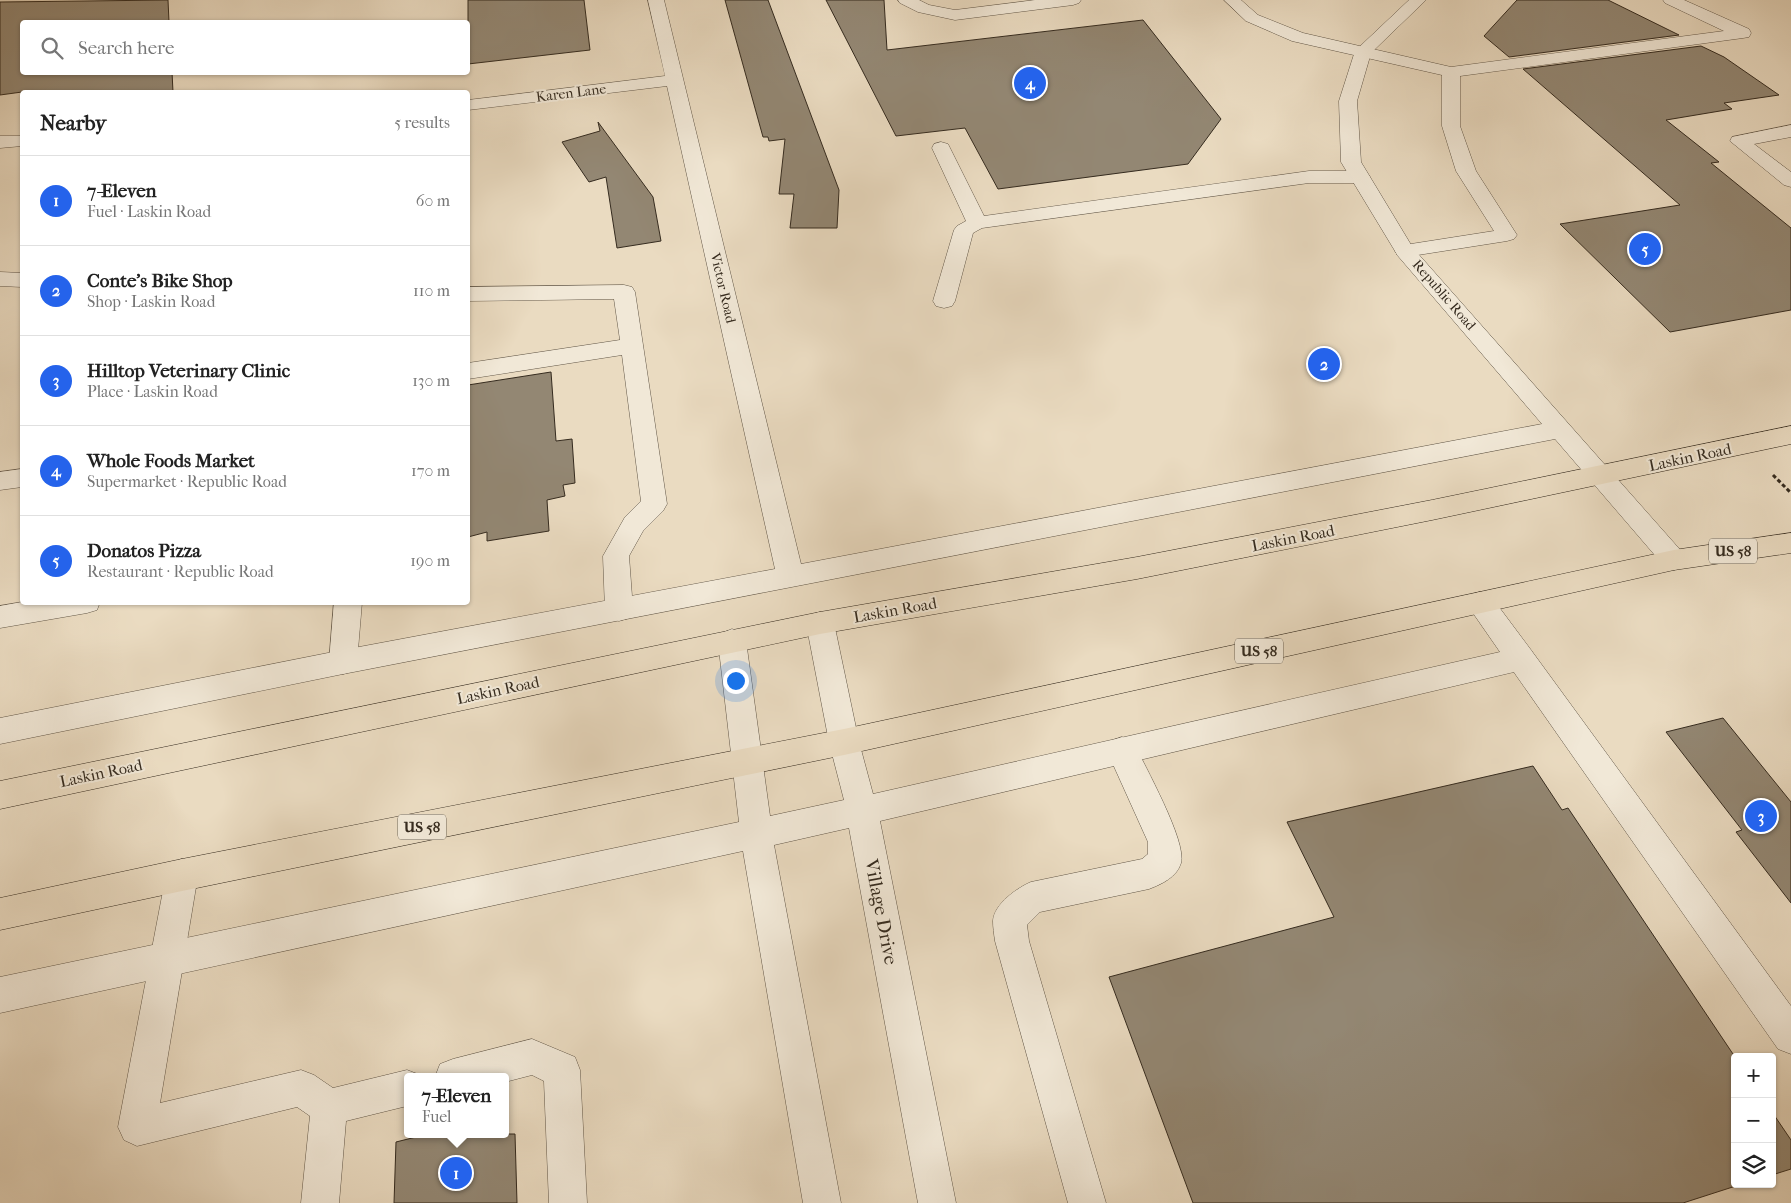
<!DOCTYPE html>
<meta charset="utf-8">
<style>
:root{--surface:#fff;--page:#f6f6f6;--text:#222;--muted:#767676;--line:#e0e0e0;--accent:#2563eb}
body{margin:0;font-family:"IM FELL French Canon",serif;background:var(--page);color:var(--text)}
.controls{position:absolute;right:15px;bottom:15px;display:grid;overflow:hidden;border-radius:5px;box-shadow:0 1px 4px #0004}
.controls button{width:45px;height:45px;display:grid;place-items:center;padding:0;border:0;border-bottom:1px solid var(--line);background:var(--surface);color:var(--text);font:25px sans-serif}
.you{position:absolute;left:735px;top:680px;width:18px;height:18px;margin:-12px;border:4px solid #fff;border-radius:50%;background:#1a73e8;box-shadow:0 0 0 8px #1a73e833}
.badge{display:grid;place-items:center;width:32px;height:32px;border-radius:50%;background:var(--accent);color:#fff;font-size:16px;font-weight:700}
.pin{position:absolute;translate:-50% -50%;border:2px solid #fff;box-shadow:0 1px 5px #0006}
.popup{position:absolute;left:404px;top:1073px;width:105px;height:65px;box-sizing:border-box;display:grid;place-content:center;border-radius:5px;background:var(--surface);filter:drop-shadow(0 1px 4px #0005);font-size:16px;white-space:nowrap;color:var(--muted)}
.popup b{font-size:19px;color:var(--text)}
.popup::after{content:'';position:absolute;left:50%;top:100%;margin-left:-10px;border:10px solid transparent;border-top-color:var(--surface)}
.list{margin:0;padding:0;list-style:none}
h2{display:flex;justify-content:space-between;align-items:center;height:65px;margin:0;padding:0 20px;font-size:21px}
h2 small{font-size:16px;font-weight:400;color:var(--muted)}
.list li{display:grid;grid-template-columns:32px 1fr auto;gap:15px;align-items:center;box-sizing:border-box;height:90px;padding:0 20px;border-top:1px solid var(--line)}
.list b{display:block;font-size:19px;white-space:nowrap}
.list p{margin:0;font-size:16px;white-space:nowrap;color:var(--muted)}
.list em{font-size:16px;font-style:normal;color:var(--muted)}
.icon{flex:none;width:28px;height:28px;fill:none;stroke:currentColor;stroke-width:2;stroke-linecap:round;stroke-linejoin:round}
.map{position:relative;flex:none;width:1791px;height:1203px;overflow:hidden}
.search{position:absolute;background:var(--surface);box-shadow:0 1px 4px #0004;left:20px;top:20px;width:450px;height:55px;display:flex;align-items:center;gap:12px;box-sizing:border-box;padding:0 18px;border-radius:5px;color:var(--muted);font-size:19px}
.panel{position:absolute;background:var(--surface);box-shadow:0 1px 4px #0004;left:20px;top:90px;width:450px;height:515px;border-radius:5px}
.map>svg:first-child{display:block}
.building{fill:#938773;stroke:#352b1f}
.lines{fill:none;stroke-linecap:round;stroke-linejoin:round}
.service-casing{stroke:#625748;stroke-width:1}
.minor-casing{stroke:#625748;stroke-width:1}
.primary-casing{stroke:#352b1f;stroke-width:1}
.path{stroke:#352b1f;stroke-width:3;stroke-dasharray:4 2.5;stroke-linecap:butt}
.service{fill:#f1e8d7;fill-rule:evenodd}
.minor{fill:#f1e8d7;fill-rule:evenodd}
.primary{fill:#eadbc1;fill-rule:evenodd}
.labels{text-anchor:middle;dominant-baseline:central;stroke-width:4;stroke-linejoin:round;paint-order:stroke}
.far-street-label{font-size:14px;fill:#352b1f;stroke:#f1e8d7}
.shield{fill:#f1e8d7;stroke:#6d6456;stroke-width:1}
.shield-label{font-size:15px;font-weight:bold;fill:#352b1f}
.street-label{font-size:16px;fill:#352b1f;stroke:#f1e8d7}
.near-street-label{font-size:19px;fill:#352b1f;stroke:#f1e8d7}
</style>
<div class="map">
<svg width="1791" height="1203" viewBox="0 0 1791 1203">
<rect width="100%" height="100%" fill="#eadbc1"/>
<filter id="stains"><feTurbulence type="fractalNoise" baseFrequency=".004" numOctaves="4"/><feColorMatrix values="0 0 0 0 .2 0 0 0 0 .09 0 0 0 0 .02 0 0 0 .5 -.17"/></filter>
<radialGradient id="worn" r=".72"><stop offset=".6" stop-color="#630" stop-opacity="0"/><stop offset="1" stop-color="#630" stop-opacity=".3"/></radialGradient>
<g class="building">
<path d="M 168,0 L 169,22 L 22,22 L 22,72 L 172,72 L 173,92 L 22,92 L 0,95 L 0,2 Z"/>
<path d="M 468,0 L 584,0 L 590,50 L 468,64 Z"/>
<path d="M 725,0 L 768,0 L 839,190 L 837,228 L 790,228 L 794,194 L 779,194 L 785,139 L 769,141 L 768,137 L 763,137 Z"/>
<path d="M 826,0 L 884,0 L 887,50 L 1143,20 L 1221,119 L 1188,164 L 998,189 L 965,128 L 896,136 Z"/>
<path d="M 1517,0 L 1608,0 L 1679,35 L 1509,57 L 1484,36 Z"/>
<path d="M 1701,46 L 1724,57 L 1779,95 L 1724,103 L 1732,109 L 1666,120 L 1719,162 L 1711,163 L 1791,228 L 1791,310 L 1670,332 L 1560,224 L 1680,205 L 1523,69 Z"/>
<path d="M 598,122 L 653,197 L 661,241 L 617,248 L 606,177 L 589,182 L 562,142 L 600,131 Z"/>
<path d="M 551,372 L 556,441 L 572,439 L 575,483 L 563,485 L 565,496 L 547,500 L 549,531 L 487,541 L 487,532 L 468,537 L 468,385 Z"/>
<path d="M 1723,718 L 1791,802 L 1791,903 L 1736,832 L 1742,830 L 1666,732 Z"/>
<path d="M 1533,766 L 1562,810 L 1568,808 L 1735,1057 L 1735,1184 L 1742,1184 L 1683,1203 L 1193,1203 L 1109,977 L 1334,917 L 1287,822 Z"/>
<path d="M 1772,1112 L 1791,1140 L 1791,1169 L 1772,1175 Z"/>
<path d="M 428,1134 L 515,1134 L 517,1203 L 394,1203 L 396,1142 Z"/>
</g>
<g class="lines">
<defs>
<g id="service">
<path d="M 898,0 L 919,0 L 929,5 L 955,10 L 1035,0 L 1081,0 L 1079,3 L 1073,5 L 955,20 L 918,12 L 900,3 Z"/>
<path d="M 1224,0 L 1241,0 L 1258,15 L 1303,33 L 1451,67 L 1724,31 L 1665,3 L 1663,0 L 1684,0 L 1749,29 L 1751,33 L 1749,37 L 1743,38 L 1460,76 L 1460,126 L 1476,171 L 1517,235 L 1514,239 L 1507,241 L 1405,257 L 1398,256 L 1395,251 L 1398,246 L 1494,231 L 1456,171 L 1442,126 L 1442,75 L 1292,41 L 1246,21 Z"/>
<path d="M 1791,125 L 1791,137 L 1754,144 L 1791,172 L 1791,187 L 1784,185 L 1730,141 L 1732,137 Z"/>
<path d="M 941,142 L 948,144 L 984,216 L 1309,171 L 1360,171 L 1367,173 L 1370,177 L 1367,181 L 1360,183 L 1309,183 L 982,228 L 973,233 L 955,301 L 952,306 L 944,308 L 936,306 L 933,301 L 954,230 L 957,226 L 966,221 L 932,148 L 934,144 Z"/>
<path d="M 0,272 L 22,273 L 22,287 L 0,286 Z"/>
<path d="M 624,285 L 632,287 L 635,292 L 667,504 L 663,511 L 643,531 L 629,556 L 633,610 L 629,618 L 619,621 L 609,618 L 605,610 L 603,556 L 625,517 L 641,501 L 622,355 L 468,379 L 468,363 L 620,340 L 614,299 L 468,301 L 468,287 Z"/>
<path d="M 22,469 L 22,487 L 0,490 L 0,472 Z"/>
<path d="M 22,602 L 100,602 L 97,610 L 87,613 L 0,628 L 0,606 Z"/>
<path d="M 334,602 L 362,602 L 357,662 L 353,671 L 343,674 L 333,671 L 329,662 Z"/>
<path d="M 1521,647 L 1531,650 L 1791,1006 L 1791,1054 L 1778,1049 L 1511,668 L 1507,659 L 1511,650 Z"/>
<path d="M 1122,737 L 1133,741 C 1144,765 1187,841 1181,863 C 1177,877 1162,884 1149,889 L 1040,912 L 1027,925 L 1029,941 L 1106,1203 L 1068,1203 L 995,941 C 994,934 993,927 993,921 C 994,904 1017,888 1031,882 L 1142,859 L 1148,854 L 1148,842 L 1107,751 L 1111,741 Z"/>
<path d="M 182,859 L 194,864 L 198,875 L 160,1103 L 301,1070 L 314,1075 L 333,1088 L 407,1070 L 420,1075 L 421,1077 L 407,1077 L 407,1106 L 346,1121 L 339,1203 L 301,1203 L 310,1116 L 297,1107 L 137,1146 L 124,1140 L 118,1127 L 166,875 L 170,864 Z"/>
<path d="M 532,1039 L 575,1057 L 580,1070 L 587,1203 L 549,1203 L 544,1081 L 532,1075 L 505,1082 L 505,1077 L 435,1077 L 440,1064 L 453,1059 Z"/>
</g>
<g id="minor">
<path d="M 648,0 L 664,0 L 801,564 L 1542,424 L 1398,256 L 1341,162 L 1339,101 L 1355,51 L 1409,0 L 1426,0 L 1371,53 L 1357,101 L 1361,162 L 1413,248 L 1683,553 L 1687,560 L 1683,567 L 1674,570 L 1665,567 L 1555,439 L 343,674 L 0,744 L 0,718 L 343,650 L 775,569 L 667,86 L 468,110 L 468,100 L 665,76 Z"/>
<path d="M 0,136 L 22,136 L 22,146 L 0,148 Z"/>
<path d="M 1480,592 L 1490,595 L 1531,650 L 1535,659 L 1531,668 L 880,821 L 956,1203 L 918,1203 L 849,828 L 774,845 L 841,1203 L 803,1203 L 743,851 L 0,1013 L 0,977 L 739,822 L 718,641 L 722,633 L 732,629 L 742,633 L 746,641 L 770,816 L 844,800 L 829,742 L 806,623 L 810,615 L 820,612 L 830,615 L 834,623 L 859,742 L 873,794 L 1500,652 L 1466,603 L 1470,595 Z"/>
</g>
<g id="primary">
<path d="M 1791,426 L 1791,444 L 1432,520 L 1137,579 L 820,634 L 0,809 L 0,781 L 820,612 L 1137,557 L 1432,500 Z"/>
<path d="M 1791,533 L 1791,553 L 1674,570 L 844,755 L 182,891 L 0,930 L 0,898 L 182,859 L 844,729 L 1674,550 Z"/>
</g>
</defs>
<use href="#service" class="service-casing"/>
<use href="#minor" class="minor-casing"/>
<use href="#primary" class="primary-casing"/>
<path class="path" d="M 1773,475 L 1791,493"/>
<use href="#service" class="service"/>
<use href="#minor" class="minor"/>
<use href="#primary" class="primary"/>
</g>
<g class="labels">
<g class="far-street-label">
<text transform="translate(571 93) rotate(-7)">Karen Lane</text>
<text transform="translate(723 288) rotate(77)">Victor Road</text>
<text transform="translate(1444 295) rotate(49)">Republic Road</text>
</g>
<g class="shield">
<rect x="1709" y="538.5" width="48" height="25" rx="4"/>
<rect x="1235" y="638.5" width="48" height="25" rx="4"/>
<rect x="398" y="814.5" width="48" height="25" rx="4"/>
</g>
<g class="shield-label">
<text x="1733" y="551">US 58</text>
<text x="1259" y="651">US 58</text>
<text x="422" y="827">US 58</text>
</g>
<g class="street-label">
<text transform="translate(1690 457) rotate(-12)">Laskin Road</text>
<text transform="translate(1293 538) rotate(-11)">Laskin Road</text>
<text transform="translate(895 610) rotate(-10)">Laskin Road</text>
<text transform="translate(498 690) rotate(-12)">Laskin Road</text>
<text transform="translate(101 773) rotate(-12)">Laskin Road</text>
</g>
<g class="near-street-label">
<text transform="translate(881 912) rotate(79)">Village Drive</text>
</g>
</g>
<rect width="100%" height="100%" filter="url(#stains)"/>
<rect width="100%" height="100%" fill="url(#worn)"/>
</svg>
<div class="controls">
<button>+</button>
<button>−</button>
<button><svg class="icon" aria-label="layers" viewBox="0 0 24 24"><path d="M12 4l9 5-9 5-9-5zM3 14l9 5 9-5"/></svg></button>
</div>
<div class="you"></div>
<div class="pin badge" style="left:456px;top:1173px">1</div>
<div class="popup"><b>7-Eleven</b>Fuel</div>
<div class="pin badge" style="left:1324px;top:364px">2</div>
<div class="pin badge" style="left:1761px;top:816px">3</div>
<div class="pin badge" style="left:1030px;top:83px">4</div>
<div class="pin badge" style="left:1645px;top:249px">5</div>
<div class="search"><svg class="icon" aria-label="search" viewBox="0 0 24 24"><circle cx="10" cy="10" r="6"/><path d="M15 15l6 6"/></svg>Search here</div>
<section class="panel">
<h2>Nearby<small>5 results</small></h2>
<ul class="list">
<li><span class="badge">1</span><div><b>7-Eleven</b><p>Fuel · Laskin Road</p></div><em>60 m</em></li>
<li><span class="badge">2</span><div><b>Conte's Bike Shop</b><p>Shop · Laskin Road</p></div><em>110 m</em></li>
<li><span class="badge">3</span><div><b>Hilltop Veterinary Clinic</b><p>Place · Laskin Road</p></div><em>130 m</em></li>
<li><span class="badge">4</span><div><b>Whole Foods Market</b><p>Supermarket · Republic Road</p></div><em>170 m</em></li>
<li><span class="badge">5</span><div><b>Donatos Pizza</b><p>Restaurant · Republic Road</p></div><em>190 m</em></li>
</ul>
</section>
</div>
